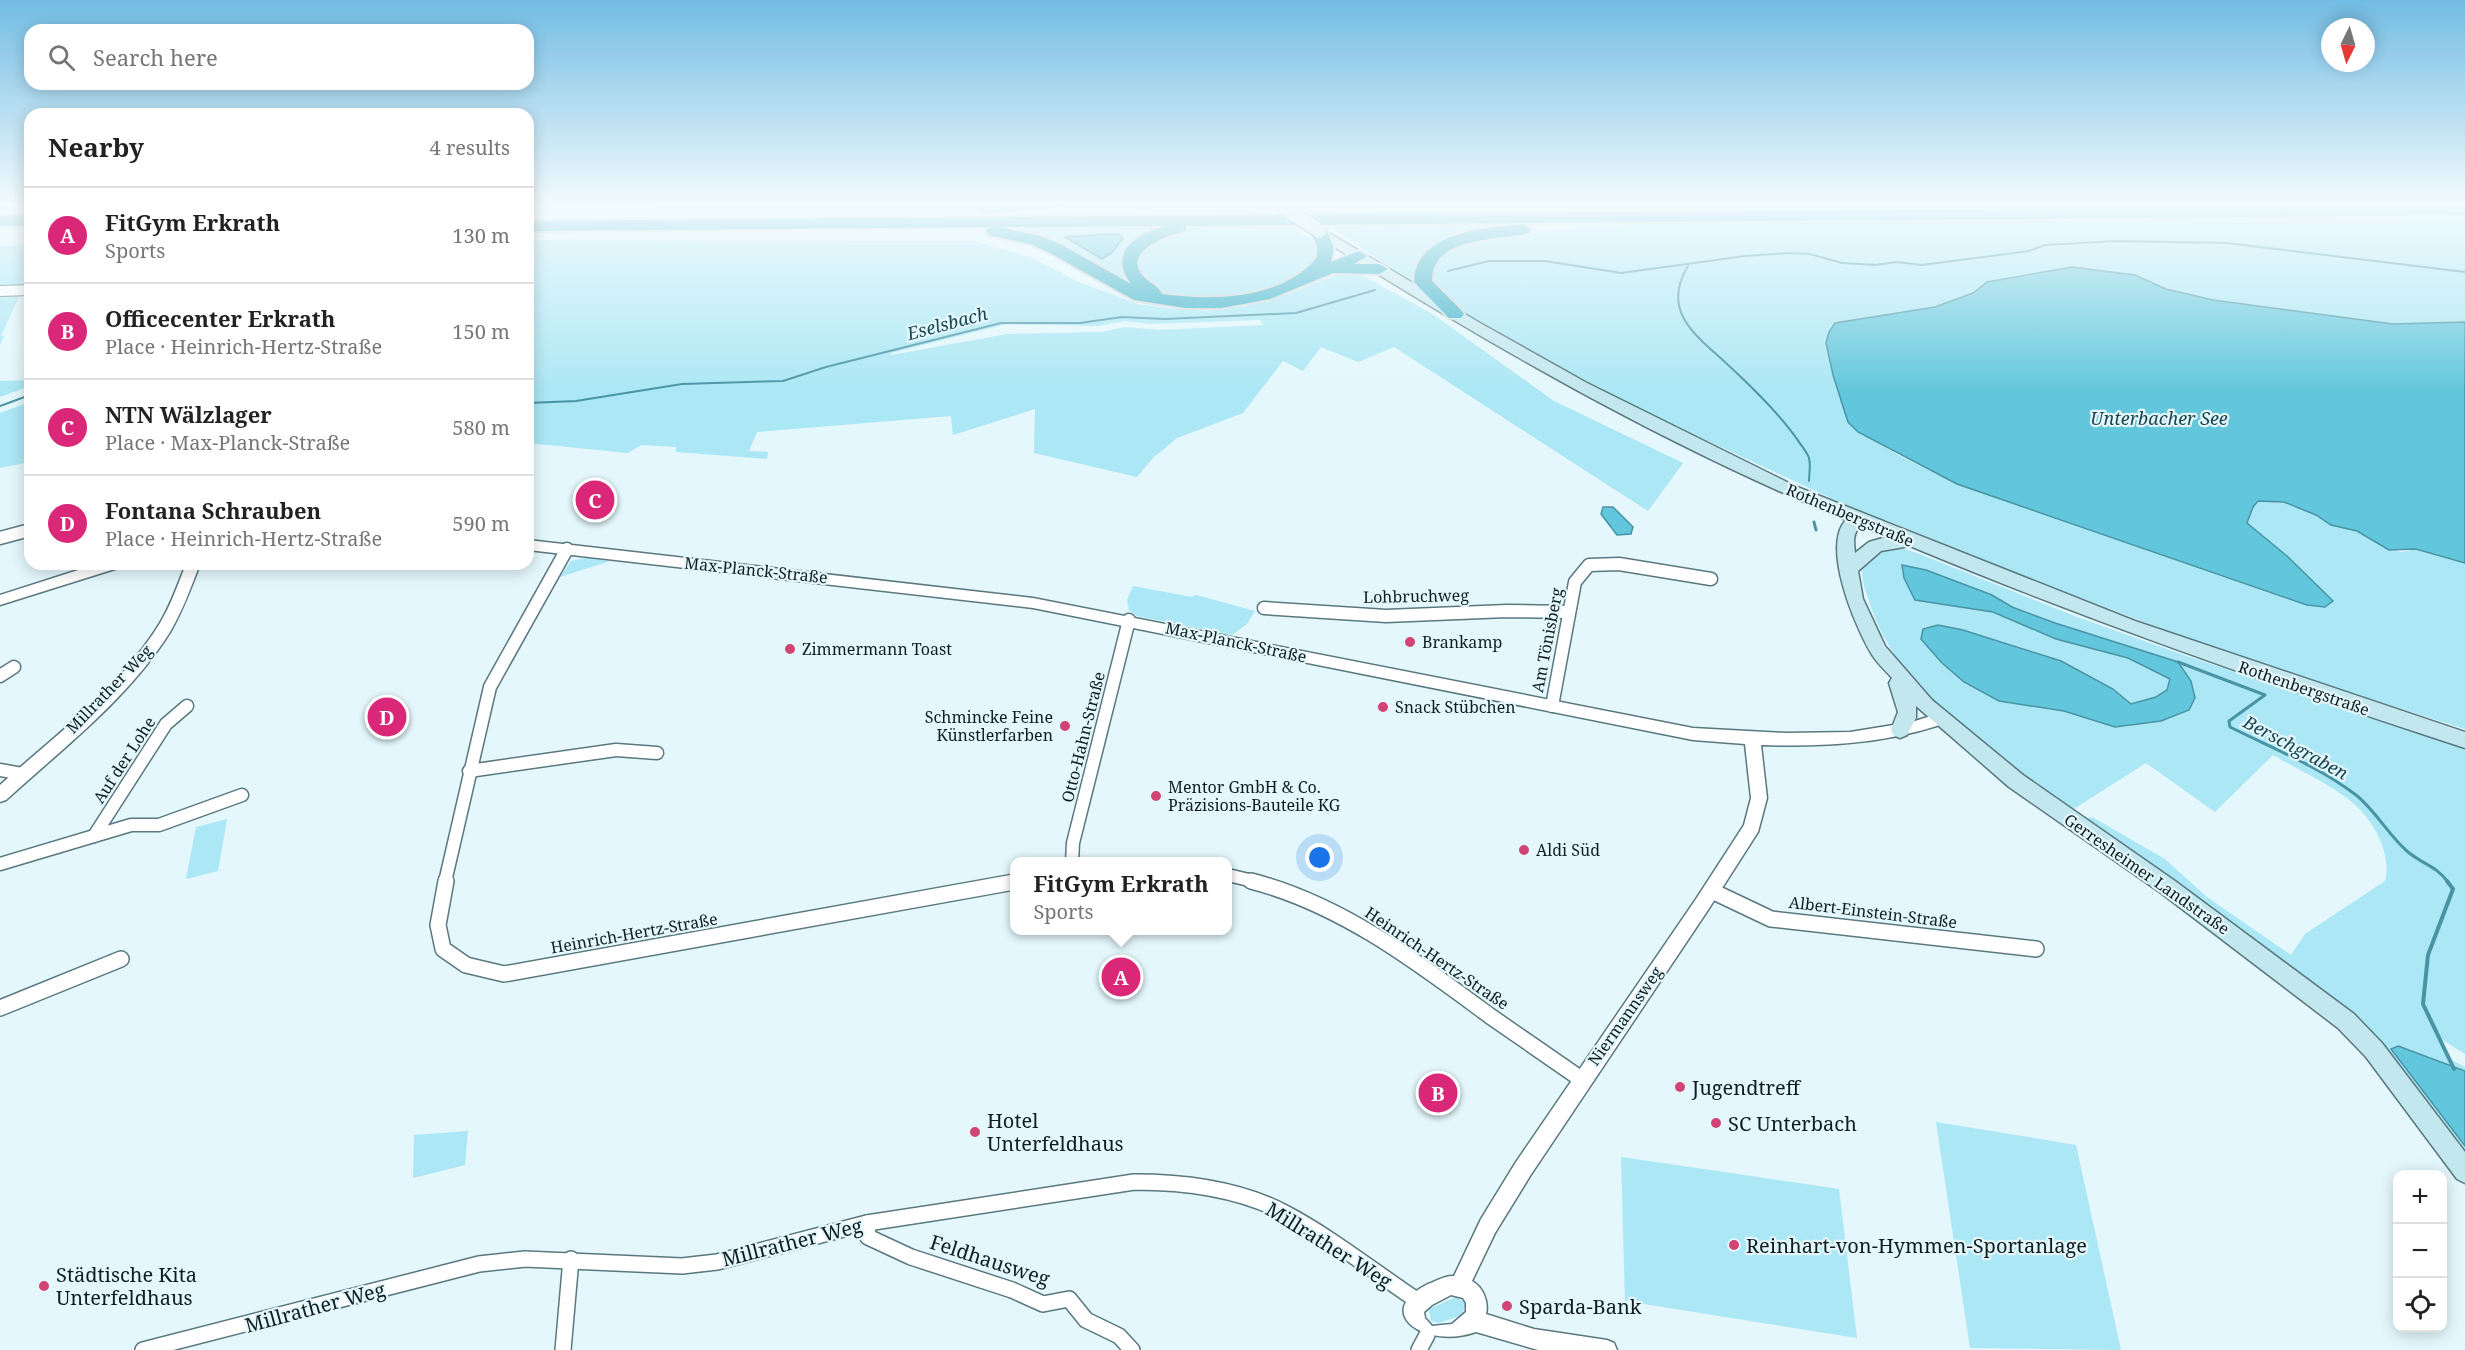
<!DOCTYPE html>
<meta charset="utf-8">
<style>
:root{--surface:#fff;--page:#f2f2f2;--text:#222;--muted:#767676;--line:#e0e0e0;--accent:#db2777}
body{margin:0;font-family:"Noto Serif",serif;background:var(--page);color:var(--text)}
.controls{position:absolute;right:18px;bottom:18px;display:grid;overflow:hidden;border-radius:12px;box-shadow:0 3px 15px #0003}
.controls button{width:54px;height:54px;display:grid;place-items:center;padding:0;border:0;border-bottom:2px solid var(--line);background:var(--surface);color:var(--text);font:30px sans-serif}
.compass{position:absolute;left:2321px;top:18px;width:54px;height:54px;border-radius:50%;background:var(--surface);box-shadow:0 3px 15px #0003;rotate:185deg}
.you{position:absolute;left:1320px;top:858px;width:21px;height:21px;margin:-15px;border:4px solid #fff;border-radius:50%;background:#1a73e8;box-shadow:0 0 0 9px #1a73e833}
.badge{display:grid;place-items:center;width:39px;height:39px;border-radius:50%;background:var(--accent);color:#fff;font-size:20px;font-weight:700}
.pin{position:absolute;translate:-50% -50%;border:3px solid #fff;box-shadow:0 2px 6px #0006}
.popup{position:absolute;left:1010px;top:857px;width:222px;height:78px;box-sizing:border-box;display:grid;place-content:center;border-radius:12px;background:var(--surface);filter:drop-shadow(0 2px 4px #0005);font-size:20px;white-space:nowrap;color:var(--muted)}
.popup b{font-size:22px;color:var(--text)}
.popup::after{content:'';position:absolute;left:50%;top:100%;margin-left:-12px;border:12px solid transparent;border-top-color:var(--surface)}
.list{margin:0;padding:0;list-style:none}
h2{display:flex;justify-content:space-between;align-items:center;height:78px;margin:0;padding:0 24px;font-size:26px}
h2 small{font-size:20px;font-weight:400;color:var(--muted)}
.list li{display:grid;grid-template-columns:39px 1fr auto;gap:18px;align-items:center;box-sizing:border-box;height:96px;padding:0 24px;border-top:2px solid var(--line)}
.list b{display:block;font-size:22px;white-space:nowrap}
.list p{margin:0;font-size:20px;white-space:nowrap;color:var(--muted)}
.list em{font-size:20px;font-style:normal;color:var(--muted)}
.icon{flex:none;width:33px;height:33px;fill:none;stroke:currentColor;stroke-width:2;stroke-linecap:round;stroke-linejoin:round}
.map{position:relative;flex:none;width:2465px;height:1350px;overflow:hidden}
.search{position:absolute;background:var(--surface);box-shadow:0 3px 15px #0003;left:24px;top:24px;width:510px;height:66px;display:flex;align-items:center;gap:15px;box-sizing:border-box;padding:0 21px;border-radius:18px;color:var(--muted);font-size:22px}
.panel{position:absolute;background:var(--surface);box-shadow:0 3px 15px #0003;left:24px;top:108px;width:510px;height:462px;border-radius:18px}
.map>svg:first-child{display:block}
.green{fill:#abe7f4;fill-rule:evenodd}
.water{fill:#62c7dc;stroke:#4994a4;stroke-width:1.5}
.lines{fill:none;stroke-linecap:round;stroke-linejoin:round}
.stream-far2{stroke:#4994a4;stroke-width:2}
.stream-far1{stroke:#4994a4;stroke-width:3}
.stream{stroke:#4994a4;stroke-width:4}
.minor-far2-casing{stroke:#59787f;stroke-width:12}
.minor-far1-casing{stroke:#59787f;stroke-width:15}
.minor-casing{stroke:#59787f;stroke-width:18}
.tertiary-casing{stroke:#59787f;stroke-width:3}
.secondary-casing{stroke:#59787f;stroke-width:3}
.motorway-casing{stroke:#d4d6d7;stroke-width:4}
.minor-far2{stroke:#fff;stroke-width:10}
.minor-far1{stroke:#fff;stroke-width:12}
.minor{stroke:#fff;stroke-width:15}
.tertiary{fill:#fff;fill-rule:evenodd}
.secondary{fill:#c3e7ee;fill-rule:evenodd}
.motorway{fill:#36aec5;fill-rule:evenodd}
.secondary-bridge-casing{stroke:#59787f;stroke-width:16;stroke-linecap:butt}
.secondary-bridge{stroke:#c3e7ee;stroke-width:14}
.poi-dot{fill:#d14474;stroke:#e3f7fc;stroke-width:2}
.labels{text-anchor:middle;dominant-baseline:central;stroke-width:4.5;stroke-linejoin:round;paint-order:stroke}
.street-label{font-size:16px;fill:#101d20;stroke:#e3f7fc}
.poi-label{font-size:16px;fill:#101d20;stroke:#e3f7fc;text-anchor:start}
.water-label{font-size:18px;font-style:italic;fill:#19464f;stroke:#e3f7fc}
.near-poi-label{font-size:20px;fill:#101d20;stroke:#e3f7fc;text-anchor:start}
.near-street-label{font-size:20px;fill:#101d20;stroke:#e3f7fc}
</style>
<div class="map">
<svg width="2465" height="1350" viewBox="0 0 2465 1350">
<rect width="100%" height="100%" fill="#e3f7fc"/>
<g class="green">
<path d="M 528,202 L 866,202 L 866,203 L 528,206 Z"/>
<path d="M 2465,215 L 2465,322 L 2393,324 L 2213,300 L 2166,289 L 2135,275 L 2072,267 L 1987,282 L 1973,293 L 1935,307 L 1853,320 L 1848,422 L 1858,431 L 1900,456 L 1957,484 L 2307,605 L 2325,607 L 2332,601 C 2311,579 2287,558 2265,537 C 2260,532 2251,530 2247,524 L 2253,507 L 2258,501 L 2284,502 L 2316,515 L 2331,525 L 2357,531 L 2389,550 L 2402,552 L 2416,549 L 2465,563 L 2465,729 L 2262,665 L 2152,625 L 2039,582 L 1886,520 L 1880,521 L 1650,414 L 1552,363 L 1471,318 L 1434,291 L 1426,270 L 1439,252 L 1466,242 L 1529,231 L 1682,222 Z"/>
<path d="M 1563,224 C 1523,227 1421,226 1413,278 L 1409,281 L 1330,226 Z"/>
<path d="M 1163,226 L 1163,228 L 1132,247 L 1142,289 L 1001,230 L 1002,227 Z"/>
<path d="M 1291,226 L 1312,240 L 1321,253 C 1315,259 1309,267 1302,273 C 1274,294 1185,307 1154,289 C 1148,285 1142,278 1137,273 L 1137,252 L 1175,230 L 1213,226 Z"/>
<path d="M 528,240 L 974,241 L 1033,258 L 1076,281 L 1138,304 L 1167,308 L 1206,311 L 1240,307 L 1270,301 L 1341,273 L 1360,274 L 1434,315 L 1554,401 L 1683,463 L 1648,511 L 1394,347 L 1358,362 L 1321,347 L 1303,371 L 1283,361 L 1243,413 L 1177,438 L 1153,458 L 1137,477 L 1034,453 L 1035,409 L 953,435 L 951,416 L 757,432 L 749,451 L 768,452 L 767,459 L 676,452 L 676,447 L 641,445 L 628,453 L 528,443 ZM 1260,320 L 1263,325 L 1159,330 L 1124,327 L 1102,332 L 1007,334 L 891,355 L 891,353 L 1007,324 L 1097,326 L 1125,321 L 1149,324 Z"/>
<path d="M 30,245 L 30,288 L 0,289 L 0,246 Z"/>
<path d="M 21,292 L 1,336 L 4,336 L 0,345 L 0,293 Z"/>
<path d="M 30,380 L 30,386 L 0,397 L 0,381 Z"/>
<path d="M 30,402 L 30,462 L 0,468 L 0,413 Z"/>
<path d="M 1889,545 L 1917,553 L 2077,617 L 2181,654 L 2465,749 L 2465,1054 L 2441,1039 L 2424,1004 L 2430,955 L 2454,889 L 2427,954 L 2422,1004 L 2448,1058 L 2465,1067 L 2465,1071 L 2391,1049 L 2465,1146 L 2465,1159 L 2393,1064 L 2083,821 L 2092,817 L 2165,859 L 2207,897 L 2291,955 L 2305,934 L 2385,881 C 2392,854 2374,821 2353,803 C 2335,787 2295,768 2273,755 L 2215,812 L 2146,763 L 2069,812 C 1994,753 1895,694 1867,595 C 1864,587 1860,573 1864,564 C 1868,556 1882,550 1889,545 ZM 1903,566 L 1926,570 L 1992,595 L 2012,607 L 2055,623 L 2178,662 L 2189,710 L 2161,721 L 2115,727 L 2064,711 L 1999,701 L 1963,630 C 2021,648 2084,664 2131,704 L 2156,697 L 2167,690 L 2170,679 L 2128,658 L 2056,639 L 1993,612 L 1915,600 Z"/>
<path d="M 585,558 L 610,561 L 560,577 L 571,561 Z"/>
<path d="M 1133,586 L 1192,597 L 1196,595 L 1255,611 L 1247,624 L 1232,635 L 1137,616 L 1129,610 L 1127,600 Z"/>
<path d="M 227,819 L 218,871 L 186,879 L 196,827 Z"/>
<path d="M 1936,1122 L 2076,1145 L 2121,1350 L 1970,1348 Z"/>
<path d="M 468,1131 L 465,1165 L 413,1178 L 414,1135 Z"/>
<path d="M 1621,1157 L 1839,1189 L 1857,1338 L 1625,1301 Z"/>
<path d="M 1456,1297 L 1466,1303 L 1462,1315 L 1439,1323 L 1431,1321 L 1429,1309 Z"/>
</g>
<g class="water">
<path d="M 1108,234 L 1119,234 L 1123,238 L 1112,253 L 1102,259 L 1065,237 Z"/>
<path d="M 2072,267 L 2135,275 L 2166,289 L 2213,300 L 2393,324 L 2465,322 L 2465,563 L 2416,549 L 2389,550 L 2357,531 L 2331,525 L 2316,515 L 2284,502 L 2258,501 L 2253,507 L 2247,523 L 2287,556 L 2333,601 L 2325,607 L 2307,605 L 1957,484 L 1858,432 L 1848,422 L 1833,375 L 1826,343 L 1829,332 L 1835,323 L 1935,307 L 1973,293 L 1987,282 Z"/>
<path d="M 1603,507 L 1613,507 L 1633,527 L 1631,534 L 1617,535 L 1601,514 Z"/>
<path d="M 1902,565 L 1926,570 L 1992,595 L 2012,607 L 2055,623 L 2178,662 L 2191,681 L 2195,698 L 2189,710 L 2161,721 L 2115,727 L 2064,711 L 1999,701 L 1964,682 L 1942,663 L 1921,639 L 1923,629 L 1938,625 L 1963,630 L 2061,661 L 2113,689 L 2131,704 L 2156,697 L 2167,690 L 2170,679 L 2128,658 L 2056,639 L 1993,612 L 1915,600 L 1904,578 Z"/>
<path d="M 2398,1046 L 2465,1071 L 2465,1146 L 2391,1049 Z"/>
</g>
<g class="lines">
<g class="stream-far2">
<path d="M 1688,266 C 1660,312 1697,336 1727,364 C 1751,386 1778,412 1797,439 C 1800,444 1807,452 1809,458 C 1811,465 1809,474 1809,481"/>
<path d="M 1448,271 L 1489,261 L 1545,261 L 1621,273 L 1745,256 L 1788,253 L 1810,254 L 1842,263 L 1876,265 L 1896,262 L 1922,265 L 2029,251 L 2045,245 L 2117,241 L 2227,243 L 2465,272"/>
<path d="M 528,403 L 576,401 L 682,384 L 783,381 L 826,367 L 1001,323 L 1080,323 L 1122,317 L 1165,319 L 1296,313 L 1375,290"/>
<path d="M 0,406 L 30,395"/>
</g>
<g class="stream-far1">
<path d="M 1814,522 L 1816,530"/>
<path d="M 2178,662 L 2265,695 L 2229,721 L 2230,727 C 2272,748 2318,766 2356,795 C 2376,811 2389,836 2408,852 C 2424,865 2435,865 2448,882"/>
</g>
<path class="stream" d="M 2447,881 L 2453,889 L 2428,955 L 2423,1004 L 2454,1069"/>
<defs>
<path id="minor-far2" d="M 0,291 L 30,290"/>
<g id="minor-far1">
<path d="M 0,538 L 30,530"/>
<path d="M 1264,608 L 1386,616 L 1507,611 L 1569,612"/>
<path d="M 0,676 L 14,667"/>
<path d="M 1552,706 L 1575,582 L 1589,565 L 1619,564 L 1711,579"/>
<path d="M 0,770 L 22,774"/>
<path d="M 469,771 L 616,750 L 657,753"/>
<path d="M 94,836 L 166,724 L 187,706"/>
<path d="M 1072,862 L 1073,843 L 1129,620"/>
<path d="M 0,864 L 131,825 L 159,825 L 242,795"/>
<path d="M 1228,875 L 1257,882"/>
<path d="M 445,882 L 490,687 L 567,549"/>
<path d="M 1012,882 L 1014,882"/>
</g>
<g id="minor">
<path d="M 446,881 L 438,925 L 443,949 L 466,965 L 504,974 L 1014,882"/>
<path d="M 1251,881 C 1341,904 1417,962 1490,1016 C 1520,1037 1551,1058 1581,1079"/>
<path d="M 1712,891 L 1771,919 L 2036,949"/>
<path d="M 0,1008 L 121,959"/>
<path d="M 867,1223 L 868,1237 L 911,1257 L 1012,1290 L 1043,1304 L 1069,1299 L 1086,1320 L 1119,1336 L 1132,1350"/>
<path d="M 143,1350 L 479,1264 L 525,1259 L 682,1266 L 717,1262 L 867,1223 L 1134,1182 C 1184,1182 1240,1189 1285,1213 C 1329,1236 1376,1273 1418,1301"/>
<path d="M 563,1350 L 571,1259"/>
<path d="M 1419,1350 L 1427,1335"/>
</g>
<g id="tertiary">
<path d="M 528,540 L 1033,598 L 1693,728 L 1786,733 L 1850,732 L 1912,722 L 1940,713 L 1945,715 L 1948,719 L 1945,723 L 1940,725 C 1881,744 1822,747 1761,745 L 1767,798 L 1758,832 L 1708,910 L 1530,1176 L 1495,1233 L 1472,1281 C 1483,1287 1489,1302 1486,1314 L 1534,1329 L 1607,1340 L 1614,1343 L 1617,1350 L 1538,1350 L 1476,1332 C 1425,1350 1371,1312 1428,1284 C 1436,1281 1446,1275 1454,1276 L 1481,1219 L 1516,1162 L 1696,899 L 1744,825 L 1751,798 L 1745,744 L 1693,740 L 1033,608 L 528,550 ZM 1451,1295 L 1463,1298 L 1466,1303 L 1466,1312 L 1452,1324 L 1432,1326 L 1425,1318 L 1424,1312 L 1432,1305 Z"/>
<path d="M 97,564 L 120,564 L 118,568 L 0,605 L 0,595 Z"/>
<path d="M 186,564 L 200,564 C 191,587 183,610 170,632 C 129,698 63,748 6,800 L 0,802 L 0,785 C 56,735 121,687 160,623 C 171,605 178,584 186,564 Z"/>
</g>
<path id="secondary" d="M 1319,227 L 1480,323 L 1587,383 L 1795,486 L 2135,621 L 2465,732 L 2465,748 C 2278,687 2092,622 1910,546 L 1881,551 L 1858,571 L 1863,599 L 1885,646 L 1932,700 L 2023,775 L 2175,881 L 2354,1014 L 2382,1043 L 2465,1152 L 2465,1183 L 2457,1179 L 2366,1057 L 2338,1028 L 2161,893 L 2009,787 L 1916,706 L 1916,718 L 1907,735 L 1900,738 L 1893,735 L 1891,730 L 1898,712 L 1889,683 L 1892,678 C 1885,670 1876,662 1871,653 C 1855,626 1821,546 1846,520 C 1660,443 1484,342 1314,234 L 1312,231 ZM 1861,526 L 1886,537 L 1869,542 L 1855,553 C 1854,543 1852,533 1861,526 Z"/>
<g id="motorway">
<path d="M 1070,202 L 1062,207 L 985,213 L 977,208 L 979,205 Z"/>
<path d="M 2465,205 L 2465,215 L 1186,226 L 1185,231 C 1167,235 1119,253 1145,278 C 1151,284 1159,286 1162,294 C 1212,301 1283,300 1317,257 L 1317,247 L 1311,231 L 1319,226 L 1325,227 L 1334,247 L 1331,262 L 1359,251 L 1367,256 L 1354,264 L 1379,264 L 1388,269 L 1379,274 L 1333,273 L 1270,299 L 1221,308 L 1186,308 L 1134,300 L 1050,253 L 1030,244 L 988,235 L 986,231 L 989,227 L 528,231 L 528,221 ZM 1165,226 C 1135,234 1108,253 1131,284 L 1062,245 L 1041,236 L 999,227 Z"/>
<path d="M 30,215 L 30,225 L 0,226 L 0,216 Z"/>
<path d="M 1523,224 L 1531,229 L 1529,233 C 1497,241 1432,235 1432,281 L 1461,310 L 1464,314 L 1461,318 L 1449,318 L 1414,282 C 1415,232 1484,228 1523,224 Z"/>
</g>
</defs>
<use href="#minor-far2" class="minor-far2-casing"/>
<use href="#minor-far1" class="minor-far1-casing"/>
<use href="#minor" class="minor-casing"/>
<use href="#tertiary" class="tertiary-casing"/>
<use href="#secondary" class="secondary-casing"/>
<use href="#motorway" class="motorway-casing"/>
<use href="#minor-far2" class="minor-far2"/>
<use href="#minor-far1" class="minor-far1"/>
<use href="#minor" class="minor"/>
<use href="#tertiary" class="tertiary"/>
<use href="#secondary" class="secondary"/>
<use href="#motorway" class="motorway"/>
<defs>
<path id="secondary-bridge" d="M 1276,202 L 1319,231"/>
</defs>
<use href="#secondary-bridge" class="secondary-bridge-casing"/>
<use href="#secondary-bridge" class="secondary-bridge"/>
</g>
<linearGradient id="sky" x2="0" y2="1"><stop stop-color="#72bce3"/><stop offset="0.52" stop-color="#f2fbfe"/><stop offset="1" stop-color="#f2fbfe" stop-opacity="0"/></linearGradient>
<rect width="2465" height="392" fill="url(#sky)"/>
<g class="poi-dot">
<circle cx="1410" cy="642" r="6"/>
<circle cx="790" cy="649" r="6"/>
<circle cx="1383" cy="707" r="6"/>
<circle cx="1065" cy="726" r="6"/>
<circle cx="1156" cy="796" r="6"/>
<circle cx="1524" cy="850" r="6"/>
<circle cx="1680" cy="1087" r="6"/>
<circle cx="1716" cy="1123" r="6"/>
<circle cx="975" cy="1132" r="6"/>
<circle cx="1734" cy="1245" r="6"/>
<circle cx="44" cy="1286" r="6"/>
<circle cx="1507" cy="1306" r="6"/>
</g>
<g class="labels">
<g class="street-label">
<text transform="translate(1850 515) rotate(23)">Rothenbergstraße</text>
<text transform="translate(756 570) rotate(6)">Max-Planck-Straße</text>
<text transform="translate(1416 596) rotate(-1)">Lohbruchweg</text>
<text transform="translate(1547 640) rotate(-79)">Am Tönisberg</text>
<text transform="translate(1236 642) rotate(12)">Max-Planck-Straße</text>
<text transform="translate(2304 688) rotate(19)">Rothenbergstraße</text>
<text transform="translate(109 689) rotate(-46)">Millrather Weg</text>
<text transform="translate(1083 737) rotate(-76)">Otto-Hahn-Straße</text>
<text transform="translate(124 760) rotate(-57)">Auf der Lohe</text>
<text transform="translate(2147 874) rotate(35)">Gerresheimer Landstraße</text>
<text transform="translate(1873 912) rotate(7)">Albert-Einstein-Straße</text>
<text transform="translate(634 933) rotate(-10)">Heinrich-Hertz-Straße</text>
<text transform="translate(1437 958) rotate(34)">Heinrich-Hertz-Straße</text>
<text transform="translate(1625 1016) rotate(-55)">Niermannsweg</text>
</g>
<g class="poi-label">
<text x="1422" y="642">Brankamp</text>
<text x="802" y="649">Zimmermann Toast</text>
<text x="1395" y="707">Snack Stübchen</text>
<text x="1053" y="717" text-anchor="end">Schmincke Feine<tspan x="1053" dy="18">Künstlerfarben</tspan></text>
<text x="1168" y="787">Mentor GmbH &amp; Co.<tspan x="1168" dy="18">Präzisions-Bauteile KG</tspan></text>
<text x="1536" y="850">Aldi Süd</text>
</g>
<g class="water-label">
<text transform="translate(947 323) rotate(-15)">Eselsbach</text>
<text x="2159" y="418">Unterbacher See</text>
<text transform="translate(2296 747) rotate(28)">Berschgraben</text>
</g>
<g class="near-poi-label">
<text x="1692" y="1087">Jugendtreff</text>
<text x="987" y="1120">Hotel<tspan x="987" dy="23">Unterfeldhaus</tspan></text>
<text x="1728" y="1123">SC Unterbach</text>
<text x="1746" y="1245">Reinhart-von-Hymmen-Sportanlage</text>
<text x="56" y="1274">Städtische Kita<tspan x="56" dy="23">Unterfeldhaus</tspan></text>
<text x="1519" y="1306">Sparda-Bank</text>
</g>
<g class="near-street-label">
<text transform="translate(792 1242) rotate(-14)">Millrather Weg</text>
<text transform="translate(1329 1245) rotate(32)">Millrather Weg</text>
<text transform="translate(990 1260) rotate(18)">Feldhausweg</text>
<text transform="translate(315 1307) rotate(-15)">Millrather Weg</text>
</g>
</g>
</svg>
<div class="controls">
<button>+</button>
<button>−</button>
<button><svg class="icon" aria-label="locate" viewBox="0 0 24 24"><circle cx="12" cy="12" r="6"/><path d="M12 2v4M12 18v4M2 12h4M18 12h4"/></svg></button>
</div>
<svg class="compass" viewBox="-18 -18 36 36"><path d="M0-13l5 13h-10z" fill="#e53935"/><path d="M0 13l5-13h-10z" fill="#767676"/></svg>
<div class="you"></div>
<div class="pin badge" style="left:1121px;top:977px">A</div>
<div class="popup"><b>FitGym Erkrath</b>Sports</div>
<div class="pin badge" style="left:1438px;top:1093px">B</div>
<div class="pin badge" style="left:595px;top:500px">C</div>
<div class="pin badge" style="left:387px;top:717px">D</div>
<div class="search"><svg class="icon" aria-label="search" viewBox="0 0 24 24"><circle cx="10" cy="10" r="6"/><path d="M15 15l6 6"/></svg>Search here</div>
<section class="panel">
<h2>Nearby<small>4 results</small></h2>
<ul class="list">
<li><span class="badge">A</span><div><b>FitGym Erkrath</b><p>Sports</p></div><em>130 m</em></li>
<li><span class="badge">B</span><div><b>Officecenter Erkrath</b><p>Place · Heinrich-Hertz-Straße</p></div><em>150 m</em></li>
<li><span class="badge">C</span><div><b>NTN Wälzlager</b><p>Place · Max-Planck-Straße</p></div><em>580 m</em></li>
<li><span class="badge">D</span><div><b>Fontana Schrauben</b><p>Place · Heinrich-Hertz-Straße</p></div><em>590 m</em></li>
</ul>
</section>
</div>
